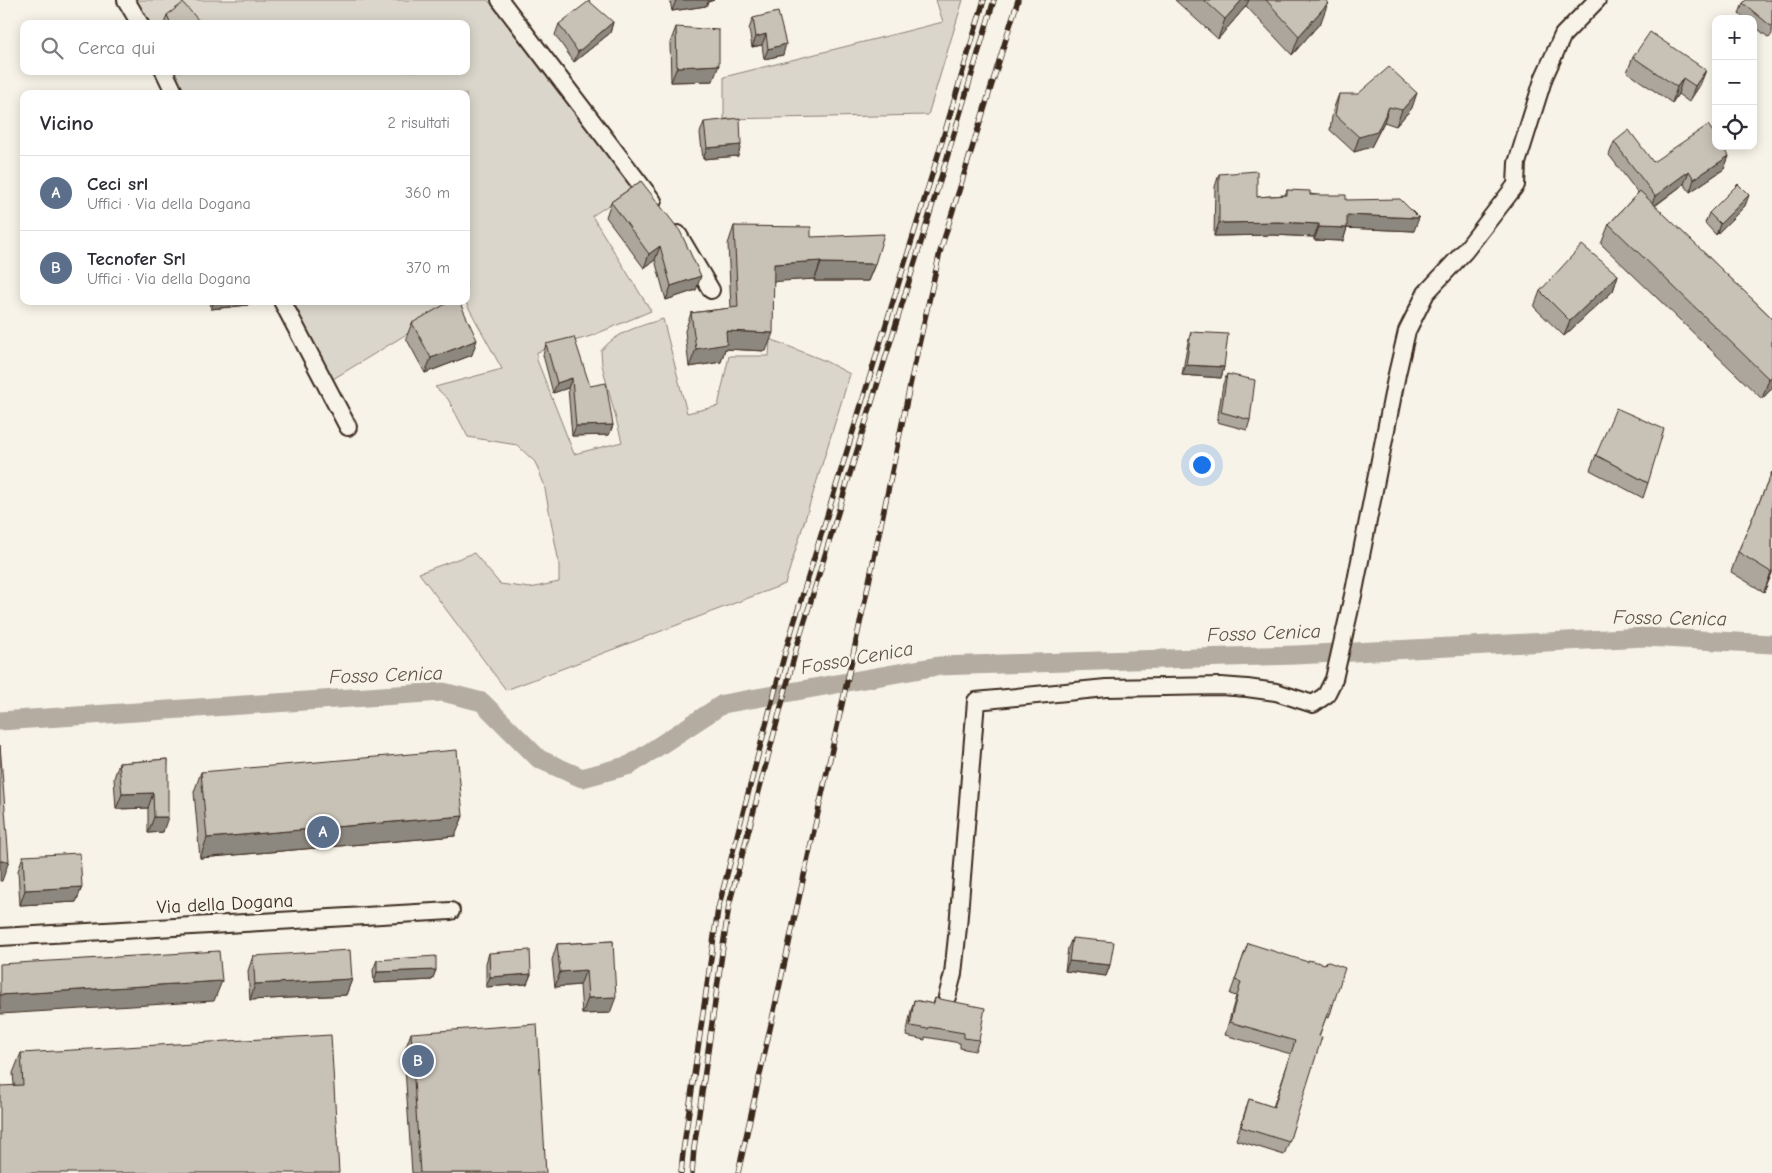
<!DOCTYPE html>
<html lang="it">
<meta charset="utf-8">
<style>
:root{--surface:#fff;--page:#f7f7f7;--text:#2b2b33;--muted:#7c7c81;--line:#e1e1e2;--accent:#3b2a1e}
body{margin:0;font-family:"Comic Neue",sans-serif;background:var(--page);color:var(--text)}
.controls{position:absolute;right:15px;top:15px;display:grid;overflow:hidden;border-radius:10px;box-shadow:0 2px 12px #0003}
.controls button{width:45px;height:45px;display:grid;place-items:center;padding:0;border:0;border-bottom:1px solid var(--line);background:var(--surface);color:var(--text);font:25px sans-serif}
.you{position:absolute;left:1201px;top:464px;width:18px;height:18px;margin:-12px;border:4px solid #fff;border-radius:50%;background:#1a73e8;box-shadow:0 0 0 8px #1a73e833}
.badge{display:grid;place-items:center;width:32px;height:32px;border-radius:50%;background:var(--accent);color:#fff;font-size:16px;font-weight:700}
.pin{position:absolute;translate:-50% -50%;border:2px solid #fff;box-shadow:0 1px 5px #0006}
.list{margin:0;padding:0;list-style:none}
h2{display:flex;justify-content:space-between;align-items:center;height:65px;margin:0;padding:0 20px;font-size:21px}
h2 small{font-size:16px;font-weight:400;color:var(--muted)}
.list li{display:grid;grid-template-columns:32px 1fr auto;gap:15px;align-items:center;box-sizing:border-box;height:75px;padding:0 20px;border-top:1px solid var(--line)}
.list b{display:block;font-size:19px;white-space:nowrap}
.list p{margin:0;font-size:16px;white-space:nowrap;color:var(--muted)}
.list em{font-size:16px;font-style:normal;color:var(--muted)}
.icon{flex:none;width:28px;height:28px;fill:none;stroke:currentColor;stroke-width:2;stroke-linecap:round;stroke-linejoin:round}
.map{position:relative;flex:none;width:1772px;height:1173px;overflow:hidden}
.search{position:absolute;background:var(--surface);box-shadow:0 2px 12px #0003;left:20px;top:20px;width:450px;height:55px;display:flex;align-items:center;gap:12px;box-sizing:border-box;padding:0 18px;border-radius:10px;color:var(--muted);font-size:19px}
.panel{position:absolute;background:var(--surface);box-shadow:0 2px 12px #0003;left:20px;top:90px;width:450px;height:215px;border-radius:10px}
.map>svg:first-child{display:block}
.green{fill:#dbd6cb;stroke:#8b8074}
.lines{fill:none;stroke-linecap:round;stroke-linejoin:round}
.canal{stroke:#b4aca0;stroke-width:19}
.minor-casing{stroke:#3b2a1e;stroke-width:20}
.minor{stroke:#f7f3e8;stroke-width:16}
.rail-casing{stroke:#3b2a1e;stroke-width:5.5}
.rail{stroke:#f7f3e8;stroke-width:4;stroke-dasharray:11;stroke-linecap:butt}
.wall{fill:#aca69d;stroke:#3b2a1e}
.shaded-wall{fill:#8c877f;stroke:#3b2a1e}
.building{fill:#c8c1b6;stroke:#3b2a1e}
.labels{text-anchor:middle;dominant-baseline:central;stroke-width:5;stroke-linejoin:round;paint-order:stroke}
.street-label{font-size:19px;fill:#3b2a1e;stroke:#f7f3e8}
.water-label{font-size:20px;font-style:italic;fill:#5f5145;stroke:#f7f3e8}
</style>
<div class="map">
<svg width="1772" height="1173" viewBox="0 0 1772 1173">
<rect width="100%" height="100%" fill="#f7f3e8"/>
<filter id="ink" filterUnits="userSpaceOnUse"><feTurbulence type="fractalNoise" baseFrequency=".02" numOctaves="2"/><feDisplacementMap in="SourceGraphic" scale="10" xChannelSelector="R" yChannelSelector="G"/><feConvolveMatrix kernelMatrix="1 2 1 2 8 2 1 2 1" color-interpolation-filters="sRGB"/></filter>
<g filter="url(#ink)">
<g class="green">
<path d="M 132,0 L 488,0 L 634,188 L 592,216 L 651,311 L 591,336 L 537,352 L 537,360 L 574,454 L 622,442 L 602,365 L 601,351 C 616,332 640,326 663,319 L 687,413 L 718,406 L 729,356 L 769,356 L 770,339 L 823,360 L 850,374 L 785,584 L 506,690 L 419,573 L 474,553 L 500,584 L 530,588 L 559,582 L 559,563 L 544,484 L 535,462 L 517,445 L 468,437 L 448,399 L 435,387 L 502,369 L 465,301 L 466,301 L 466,94 L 182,94 L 170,71 L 466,71 L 466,24 L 145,24 Z"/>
<path d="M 936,0 L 963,0 L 928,115 L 724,119 L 724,77 L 943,22 Z"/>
<path d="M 287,301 L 461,301 L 328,382 Z"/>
</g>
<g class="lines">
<path class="canal" d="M 0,721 L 443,692 L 482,702 L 539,759 L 582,778 L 630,765 L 723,704 L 938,666 L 1296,655 L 1645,637 L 1772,644"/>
<defs>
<g id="minor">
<path d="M 126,0 L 140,24"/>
<path d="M 500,0 L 653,201"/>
<path d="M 164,71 L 175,94"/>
<path d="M 678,234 L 711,290"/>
<path d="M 282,301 L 348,427"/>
<path d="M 0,937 L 451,911"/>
<path d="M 947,997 L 953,974 L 958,927 L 976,701 L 1106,688 L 1221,686 L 1247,688 L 1276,692 L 1313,704 L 1326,695 L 1334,679 L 1354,591 L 1397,374 L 1407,331 L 1426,293 L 1465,251 L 1516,185 L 1517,163 L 1544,77 L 1563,35 L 1597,0"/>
</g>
</defs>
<use href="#minor" class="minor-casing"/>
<use href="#minor" class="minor"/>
<defs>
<g id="rail">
<path d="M 681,1173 L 683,1152 L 718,909 L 763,736 L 786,649 L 935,165 L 984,0"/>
<path d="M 692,1173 L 694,1148 L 729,905 L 797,646 L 946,161 L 994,0"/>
<path d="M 738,1173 L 866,596 L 913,371 L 940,252 L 1018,0"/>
</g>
</defs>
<use href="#rail" class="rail-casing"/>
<use href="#rail" class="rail"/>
</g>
<g class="wall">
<path d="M 670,0 L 714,0 L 708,2 L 706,6 L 672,11 Z"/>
<path d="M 1175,0 L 1325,0 L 1321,22 L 1292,55 L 1246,6 L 1218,39 Z"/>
<path d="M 1772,0 L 1772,34 L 1769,38 L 1753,25 L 1753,19 L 1745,19 L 1739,14 L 1743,3 Z"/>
<path d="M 167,15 L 202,24 L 164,24 Z"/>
<path d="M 753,18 L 783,55 L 764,59 L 762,45 L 752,47 L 749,29 Z"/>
<path d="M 613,22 L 610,33 L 574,62 L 555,35 L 559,24 Z"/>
<path d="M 676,27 L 713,81 L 671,82 L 670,43 Z"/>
<path d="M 1633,57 L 1706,70 L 1700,85 L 1689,102 L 1678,94 L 1672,103 L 1627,72 Z"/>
<path d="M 1339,94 L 1412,108 L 1396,126 L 1384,122 L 1371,147 L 1354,152 L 1330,130 L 1333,110 Z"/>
<path d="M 704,122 L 738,156 L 703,159 L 700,133 Z"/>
<path d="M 1614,142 L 1653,162 L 1729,156 L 1724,169 L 1690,192 L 1684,184 L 1655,206 L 1772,318 L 1772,388 L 1762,399 L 1601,244 L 1609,224 L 1638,193 L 1609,155 Z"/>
<path d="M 1219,174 L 1257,197 L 1285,195 L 1287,190 L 1346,200 L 1414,231 L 1347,228 L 1343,241 L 1314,240 L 1314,237 L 1273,235 L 1214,236 L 1215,187 Z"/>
<path d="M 641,181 L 696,290 L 666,300 L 655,260 L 644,268 L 606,217 L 611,202 Z"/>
<path d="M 1745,206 L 1716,235 L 1705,223 L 1709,213 Z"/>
<path d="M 734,226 L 811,237 L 875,264 L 868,281 L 814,281 L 815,279 L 773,281 L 766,351 L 725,349 L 721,362 L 689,367 L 685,331 L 691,313 L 731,308 L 728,244 Z"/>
<path d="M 1618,275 L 1613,291 L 1564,336 L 1534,307 L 1540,291 Z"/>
<path d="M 210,301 L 249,301 L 248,305 L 211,309 Z"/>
<path d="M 412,323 L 472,355 L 425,373 L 406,338 Z"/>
<path d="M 1191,332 L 1224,367 L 1221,378 L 1182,375 L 1188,342 Z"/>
<path d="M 546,344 L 590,386 L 613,425 L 609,435 L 572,436 L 568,388 L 553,393 L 543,355 Z"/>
<path d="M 1227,374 L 1250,420 L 1247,430 L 1217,422 L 1223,384 Z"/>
<path d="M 1596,455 L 1648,483 L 1643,498 L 1590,470 Z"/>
<path d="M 1772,472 L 1772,573 L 1764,592 L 1731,572 L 1738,552 Z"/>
<path d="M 168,759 L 163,832 L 148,833 L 148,808 L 116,809 L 114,778 L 119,763 Z"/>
<path d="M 201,772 L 463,816 L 455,836 L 200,858 L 194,792 Z"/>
<path d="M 23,856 L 82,887 L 76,902 L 20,905 L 18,871 Z"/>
<path d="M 1072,938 L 1110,965 L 1106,976 L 1065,971 L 1068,948 Z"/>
<path d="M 613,941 L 610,1013 L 582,1014 L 580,985 L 555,987 L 552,960 L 557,944 Z"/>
<path d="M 1248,943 L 1333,1005 L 1329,1018 L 1326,1017 L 1319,1036 L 1289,1142 L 1284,1155 L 1236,1140 L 1249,1099 L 1273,1107 L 1291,1054 L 1225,1035 L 1236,996 L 1230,994 Z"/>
<path d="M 489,953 L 531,974 L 527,984 L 486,987 L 486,963 Z"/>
<path d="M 253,956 L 352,979 L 346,995 L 250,1000 L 248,971 Z"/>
<path d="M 377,960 L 436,970 L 432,980 L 374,983 L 373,970 Z"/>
<path d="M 935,998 L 979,1040 L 975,1051 L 960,1048 L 960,1043 L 925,1037 L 925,1040 L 906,1036 L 911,1011 L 914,1000 L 933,1004 Z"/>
<path d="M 411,1033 L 546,1173 L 412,1173 L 404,1053 Z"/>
<path d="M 21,1053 L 339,1173 L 14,1085 L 13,1073 Z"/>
</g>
<g class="shaded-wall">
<path d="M 676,0 L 714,0 L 708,2 L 706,6 L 672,11 Z"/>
<path d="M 1242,0 L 1249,0 L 1246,6 L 1218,39 L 1225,19 Z"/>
<path d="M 1328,3 L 1321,22 L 1292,55 L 1299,36 Z"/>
<path d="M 613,22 L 610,33 L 574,62 L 578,52 Z"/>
<path d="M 766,34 L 762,45 L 752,47 L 756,37 Z"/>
<path d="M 786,44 L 783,55 L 764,59 L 768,49 Z"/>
<path d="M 719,65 L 713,81 L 671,82 L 677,67 Z"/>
<path d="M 1706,70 L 1700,85 L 1689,102 L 1695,86 Z"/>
<path d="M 1683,78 L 1678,94 L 1672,103 L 1677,87 Z"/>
<path d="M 1417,93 L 1412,108 L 1396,126 L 1402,110 Z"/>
<path d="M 1389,107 L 1384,122 L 1371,147 L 1354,152 L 1359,137 Z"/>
<path d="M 741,145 L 738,156 L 703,159 L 707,148 Z"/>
<path d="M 1729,156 L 1724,169 L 1690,192 L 1694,179 Z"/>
<path d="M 1689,171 L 1684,184 L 1650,209 L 1655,196 Z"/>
<path d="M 1749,195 L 1745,206 L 1716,235 L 1720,224 Z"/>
<path d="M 1347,215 L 1419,218 L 1414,231 L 1342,228 Z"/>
<path d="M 1278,222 L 1319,224 L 1314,237 L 1273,235 L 1214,236 L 1219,223 Z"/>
<path d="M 1319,227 L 1347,228 L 1343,241 L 1314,240 Z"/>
<path d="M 660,246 L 655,260 L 644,268 L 649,254 Z"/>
<path d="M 821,261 L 815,279 L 767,282 L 774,264 Z"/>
<path d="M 821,263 L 875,264 L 868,281 L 814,281 Z"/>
<path d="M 1618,275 L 1613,291 L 1564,336 L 1570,321 Z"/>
<path d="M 701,276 L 696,290 L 666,300 L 671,286 Z"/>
<path d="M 214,301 L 249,301 L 248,305 L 211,309 Z"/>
<path d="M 726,331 L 773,333 L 766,351 L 725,349 L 721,362 L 689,367 L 696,349 Z"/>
<path d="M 477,340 L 472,355 L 425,373 L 431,358 Z"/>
<path d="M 1186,365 L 1224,367 L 1221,378 L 1182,375 Z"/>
<path d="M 1772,376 L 1772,388 L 1762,399 L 1769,379 Z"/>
<path d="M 572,378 L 568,388 L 553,393 L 557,383 Z"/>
<path d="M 613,425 L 609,435 L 572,436 L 576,426 Z"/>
<path d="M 1772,570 L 1772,573 L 1764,592 Z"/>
<path d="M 153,793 L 148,808 L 116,809 L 122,794 Z"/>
<path d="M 463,816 L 455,836 L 200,858 L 207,838 Z"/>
<path d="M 154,817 L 168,817 L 163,832 L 148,833 Z"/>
<path d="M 0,861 L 9,861 L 2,881 L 0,881 Z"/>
<path d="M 82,887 L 76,902 L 20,905 L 25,890 Z"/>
<path d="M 1069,961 L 1110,965 L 1106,976 L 1065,971 Z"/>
<path d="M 436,970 L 432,980 L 374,983 L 377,972 Z"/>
<path d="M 586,970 L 580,985 L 555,987 L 560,972 Z"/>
<path d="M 531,974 L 527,984 L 486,987 L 490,977 Z"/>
<path d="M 352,979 L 346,995 L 250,1000 L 255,984 Z"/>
<path d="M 222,981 L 214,1001 L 0,1014 L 0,995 Z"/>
<path d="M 616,997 L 610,1013 L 582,1014 L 588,998 Z"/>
</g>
<g class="building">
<path d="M 1204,0 L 1242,0 L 1225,19 Z"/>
<path d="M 1266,0 L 1325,0 L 1328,3 L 1299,36 Z"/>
<path d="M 1746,0 L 1772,0 L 1772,27 L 1743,3 Z"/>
<path d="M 589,1 L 613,22 L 578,52 L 559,24 Z"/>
<path d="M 183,3 L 202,24 L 171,24 L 167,15 Z"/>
<path d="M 778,12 L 786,44 L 768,49 L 766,34 L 756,37 L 753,18 Z"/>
<path d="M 676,27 L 719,30 L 719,65 L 677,67 Z"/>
<path d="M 1650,32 L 1706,70 L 1695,86 L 1683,78 L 1677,87 L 1633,57 Z"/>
<path d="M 1389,67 L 1417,93 L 1402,110 L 1389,107 L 1377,132 L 1359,137 L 1335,115 L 1339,94 L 1358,94 Z"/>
<path d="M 740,118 L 741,145 L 707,148 L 704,122 Z"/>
<path d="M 1708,125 L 1716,136 L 1716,146 L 1723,146 L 1729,156 L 1694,179 L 1689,171 L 1655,196 L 1614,142 L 1629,130 L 1653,162 Z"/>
<path d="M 1257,171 L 1257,197 L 1287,195 L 1287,190 L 1310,191 L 1310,195 L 1346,195 L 1346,200 L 1400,199 L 1419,218 L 1347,215 L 1347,228 L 1319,227 L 1319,224 L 1278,222 L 1219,223 L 1219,174 Z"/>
<path d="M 641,181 L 680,231 L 701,276 L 671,286 L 660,246 L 649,254 L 611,202 Z"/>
<path d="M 1738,184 L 1749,195 L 1720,224 L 1709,213 Z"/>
<path d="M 1640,191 L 1772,318 L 1772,376 L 1769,379 L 1609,224 Z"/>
<path d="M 734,226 L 811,227 L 811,237 L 884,234 L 875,264 L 821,263 L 821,261 L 774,264 L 773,333 L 726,331 L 727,344 L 696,349 L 691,313 L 738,307 Z"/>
<path d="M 1582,245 L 1618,275 L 1570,321 L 1540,291 Z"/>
<path d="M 451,301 L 459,301 L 477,340 L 431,358 L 412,323 Z"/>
<path d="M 1191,332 L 1228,334 L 1224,367 L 1186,365 Z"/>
<path d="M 574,337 L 590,386 L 606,383 L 613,425 L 576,426 L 572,378 L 557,383 L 546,344 Z"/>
<path d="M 1227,374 L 1255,380 L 1250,420 L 1221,412 Z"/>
<path d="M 1616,408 L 1664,429 L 1648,483 L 1596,455 Z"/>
<path d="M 1772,472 L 1772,570 L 1771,572 L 1738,552 Z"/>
<path d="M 0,745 L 9,861 L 0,861 Z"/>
<path d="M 457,750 L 463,816 L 207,838 L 201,772 Z"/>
<path d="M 168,759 L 168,817 L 154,817 L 153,793 L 122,794 L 119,763 Z"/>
<path d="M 80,853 L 82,887 L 25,890 L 23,856 Z"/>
<path d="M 1072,938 L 1114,942 L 1110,965 L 1069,961 Z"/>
<path d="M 613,941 L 616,997 L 588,998 L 586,970 L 560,972 L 557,944 Z"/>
<path d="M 1248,943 L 1308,962 L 1308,960 L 1325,964 L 1326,961 L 1345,968 L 1333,1005 L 1331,1004 L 1319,1036 L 1322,1037 L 1289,1142 L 1241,1127 L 1249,1099 L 1274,1107 L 1295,1041 L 1230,1022 L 1241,982 L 1235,980 Z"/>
<path d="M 350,950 L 352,979 L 255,984 L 253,956 Z"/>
<path d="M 530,950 L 531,974 L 490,977 L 489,953 Z"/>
<path d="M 219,951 L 222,981 L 0,995 L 0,964 Z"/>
<path d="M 436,956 L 436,970 L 377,972 L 377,960 Z"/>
<path d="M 935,998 L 985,1008 L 979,1040 L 964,1038 L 964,1033 L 929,1027 L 928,1029 L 910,1026 L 914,1000 L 934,1004 Z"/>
<path d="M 537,1024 L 546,1173 L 420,1173 L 411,1033 Z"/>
<path d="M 331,1035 L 339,1173 L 0,1173 L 0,1086 L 23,1085 L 21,1053 Z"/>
</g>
</g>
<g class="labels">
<g class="street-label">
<text transform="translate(225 904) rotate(-3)">Via della Dogana</text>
</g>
<g class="water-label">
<text transform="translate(1670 618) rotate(1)">Fosso Cenica</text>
<text transform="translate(1264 633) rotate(-2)">Fosso Cenica</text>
<text transform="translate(857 658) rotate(-10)">Fosso Cenica</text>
<text transform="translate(386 675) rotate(-2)">Fosso Cenica</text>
</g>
</g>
</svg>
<div class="controls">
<button>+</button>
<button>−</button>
<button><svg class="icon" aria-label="locate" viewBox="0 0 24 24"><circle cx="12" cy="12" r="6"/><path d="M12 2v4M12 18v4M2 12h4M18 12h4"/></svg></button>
</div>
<div class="you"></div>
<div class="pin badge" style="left:323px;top:832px;background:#5c6f8a">A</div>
<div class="pin badge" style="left:418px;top:1061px;background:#5c6f8a">B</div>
<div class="search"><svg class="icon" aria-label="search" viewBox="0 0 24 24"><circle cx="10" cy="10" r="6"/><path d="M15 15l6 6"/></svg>Cerca qui</div>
<section class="panel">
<h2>Vicino<small>2 risultati</small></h2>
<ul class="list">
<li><span class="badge" style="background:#5c6f8a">A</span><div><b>Ceci srl</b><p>Uffici · Via della Dogana</p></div><em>360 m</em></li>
<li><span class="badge" style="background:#5c6f8a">B</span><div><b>Tecnofer Srl</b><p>Uffici · Via della Dogana</p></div><em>370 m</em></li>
</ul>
</section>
</div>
